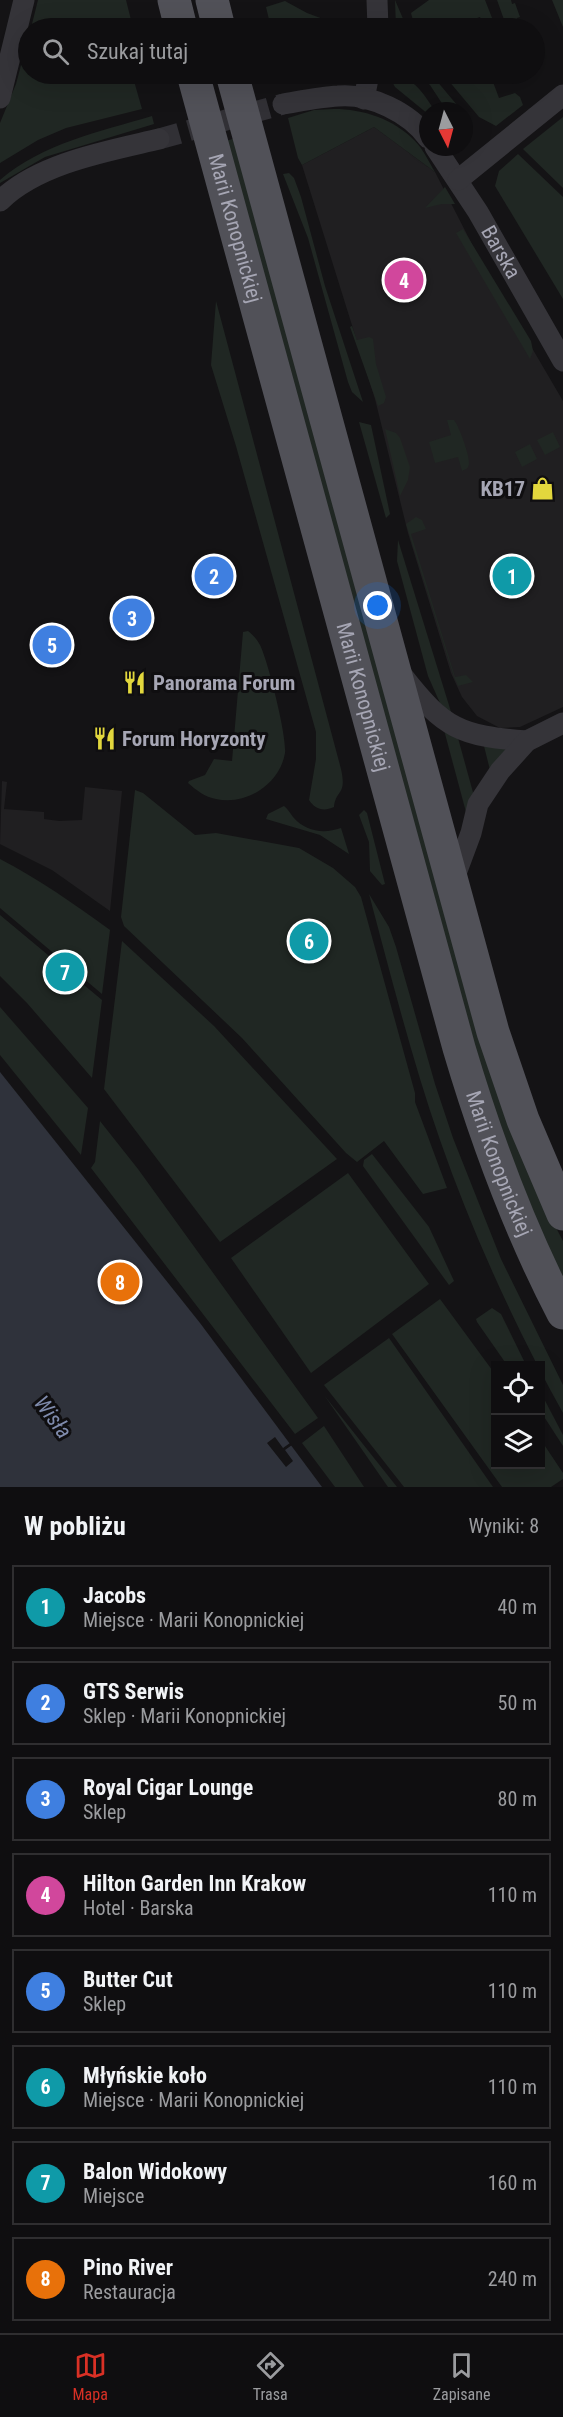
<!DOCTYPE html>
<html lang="pl">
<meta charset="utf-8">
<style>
:root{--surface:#0f0e10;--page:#1d1c1e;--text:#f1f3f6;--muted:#9b9c9f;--line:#2f2e30;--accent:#d93025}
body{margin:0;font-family:"Roboto Condensed",sans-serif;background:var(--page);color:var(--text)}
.controls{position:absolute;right:18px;bottom:18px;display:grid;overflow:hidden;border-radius:0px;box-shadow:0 6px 24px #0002}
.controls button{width:54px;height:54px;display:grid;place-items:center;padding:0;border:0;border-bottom:2px solid var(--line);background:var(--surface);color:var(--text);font:30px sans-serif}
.compass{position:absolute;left:419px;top:102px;width:54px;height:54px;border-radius:50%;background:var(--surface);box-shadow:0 6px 24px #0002;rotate:174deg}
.you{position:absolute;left:378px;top:606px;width:21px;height:21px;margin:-15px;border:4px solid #fff;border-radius:50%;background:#1a73e8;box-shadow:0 0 0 9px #1a73e833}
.badge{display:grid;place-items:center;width:39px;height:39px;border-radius:50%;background:var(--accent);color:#fff;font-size:20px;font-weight:700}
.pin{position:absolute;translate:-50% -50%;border:3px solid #fff;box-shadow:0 2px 6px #0006}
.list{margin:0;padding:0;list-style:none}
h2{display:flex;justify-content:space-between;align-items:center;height:78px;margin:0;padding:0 24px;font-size:26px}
h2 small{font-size:20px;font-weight:400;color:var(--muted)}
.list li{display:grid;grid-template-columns:39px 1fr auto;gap:18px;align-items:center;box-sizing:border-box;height:84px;margin:0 12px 12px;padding:0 12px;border:2px solid var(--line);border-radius:0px}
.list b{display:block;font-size:22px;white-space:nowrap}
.list p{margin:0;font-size:20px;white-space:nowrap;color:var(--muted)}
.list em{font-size:20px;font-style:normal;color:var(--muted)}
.icon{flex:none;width:33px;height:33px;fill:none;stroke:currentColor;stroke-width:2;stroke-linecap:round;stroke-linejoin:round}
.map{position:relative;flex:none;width:563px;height:1487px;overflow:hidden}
.search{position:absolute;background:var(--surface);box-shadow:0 6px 24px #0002;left:18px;right:18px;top:18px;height:66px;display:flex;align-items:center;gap:15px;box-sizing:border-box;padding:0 21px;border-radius:33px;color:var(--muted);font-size:22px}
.sheet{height:846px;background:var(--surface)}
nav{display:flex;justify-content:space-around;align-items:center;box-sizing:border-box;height:84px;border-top:2px solid var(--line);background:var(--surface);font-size:16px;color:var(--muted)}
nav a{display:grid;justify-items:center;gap:3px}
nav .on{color:var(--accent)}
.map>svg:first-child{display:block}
.built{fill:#201f21}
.green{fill:#202723}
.water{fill:#2f323b}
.pier{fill:#141315}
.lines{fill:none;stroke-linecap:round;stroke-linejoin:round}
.minor-tunnel{stroke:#313035;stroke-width:21;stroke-dasharray:21 10;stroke-linecap:butt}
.minor{stroke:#353439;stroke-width:21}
.primary{stroke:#515158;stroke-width:33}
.labels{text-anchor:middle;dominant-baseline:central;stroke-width:6;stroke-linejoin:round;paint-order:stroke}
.street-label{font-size:21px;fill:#a6a6b4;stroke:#0f0e10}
.poi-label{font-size:21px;font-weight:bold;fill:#a6a6b4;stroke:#0f0e10;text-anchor:start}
.water-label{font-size:22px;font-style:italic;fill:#7f8bac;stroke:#0f0e10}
</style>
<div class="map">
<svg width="563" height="1487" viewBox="0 0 563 1487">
<rect width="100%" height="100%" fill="#141315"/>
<g class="built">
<path d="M 374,127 L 435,172 L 477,254 L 563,401 L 563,707 L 520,727 L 500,728 L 477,716 L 462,697 L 451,673 L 408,533 L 375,399 L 302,165 Z"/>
<path d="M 2,781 L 7,782 L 4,809 L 44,812 L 44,819 L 59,821 L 82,820 L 85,787 L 122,791 L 110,911 L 52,870 L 0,844 Z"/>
</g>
<g class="green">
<path d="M 38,0 L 126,0 L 131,20 L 125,22 L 127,28 L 31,28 Z"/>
<path d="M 395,0 L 407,28 L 396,28 Z"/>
<path d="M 429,0 L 485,0 L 496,28 L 484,28 L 480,17 L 449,28 L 415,28 L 411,13 Z"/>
<path d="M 497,0 L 511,0 L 512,4 L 515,3 L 520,17 L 517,18 L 518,21 L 522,20 L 525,28 L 507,28 Z"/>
<path d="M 552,0 L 563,0 L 563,27 Z"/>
<path d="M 285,1 L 307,13 L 339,25 L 342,28 L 271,28 L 266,7 Z"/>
<path d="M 28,39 L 28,74 L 132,74 L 142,109 L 66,128 L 38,140 L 0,163 L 0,123 L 16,84 Z"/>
<path d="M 388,74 C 411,73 424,94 435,111 L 428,111 L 428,114 L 395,87 Z"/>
<path d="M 416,74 L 431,74 L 462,111 L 447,111 L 430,85 Z"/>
<path d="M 480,74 L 490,74 L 499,98 L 515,93 L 520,97 L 523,105 L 496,126 L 479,117 L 448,80 Z"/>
<path d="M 334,109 C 363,109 394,119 415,141 C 423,149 429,162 435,172 L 374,127 L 302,165 L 298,158 L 288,118 L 314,110 Z"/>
<path d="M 152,116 L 154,124 L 45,157 L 0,183 L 0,180 C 43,143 99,132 152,116 Z"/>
<path d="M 563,117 L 563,188 L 523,149 Z"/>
<path d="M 236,138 L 552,1220 L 563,1241 L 563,1290 L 497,1135 L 222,142 Z"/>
<path d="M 518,154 L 563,197 L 563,299 L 495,186 L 499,171 Z"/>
<path d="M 289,173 L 294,178 L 301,197 L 325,286 L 363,402 L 352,392 L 348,382 L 308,238 L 283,174 Z"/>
<path d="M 445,187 L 455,204 L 442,204 L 425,208 Z"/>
<path d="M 463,229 L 531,341 L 533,351 L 530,359 L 456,233 Z"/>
<path d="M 216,301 L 341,769 C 347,796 336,789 334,807 C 323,812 315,809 309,800 L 316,759 L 316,732 L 236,446 L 211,365 Z"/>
<path d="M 352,326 L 357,340 L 369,337 L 373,339 L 376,364 L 386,397 L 384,403 L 378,406 L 350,327 Z"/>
<path d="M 447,420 L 454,420 C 459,426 470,456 469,464 C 468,469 466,469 462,471 L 458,457 L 435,463 L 429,442 L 451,435 Z"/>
<path d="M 359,422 L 371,425 L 390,514 L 386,518 Z"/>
<path d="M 385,429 L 396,433 L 400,438 L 410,467 L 408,480 L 400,496 Z"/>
<path d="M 553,432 L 560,447 L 545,455 L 537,440 Z"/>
<path d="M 530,444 L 537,459 L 522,467 L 515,452 Z"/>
<path d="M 416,517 L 422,520 L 426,529 L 411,534 L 455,677 L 466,675 L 473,682 L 458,686 L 454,677 L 406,524 Z"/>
<path d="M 398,540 L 452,715 L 440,703 L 428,676 L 397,561 Z"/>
<path d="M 248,631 C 253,635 257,639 260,645 C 268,661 287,736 285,753 C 280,784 246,806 216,799 C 205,797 196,790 188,783 L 189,781 L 205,775 L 214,759 L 232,761 L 243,632 Z"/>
<path d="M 444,730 L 458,738 L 474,796 L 466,812 Z"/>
<path d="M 484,746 L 509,748 L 490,770 Z"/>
<path d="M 135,790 L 143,793 L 195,835 L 216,833 L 299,848 L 333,868 L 355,887 L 361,897 L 415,1093 L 415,1102 L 447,1188 L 423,1194 L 384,1141 L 357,1162 L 346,1153 L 242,1038 L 124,926 L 121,917 Z"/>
<path d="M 284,806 C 288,809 290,813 293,817 C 306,832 324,834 341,828 L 349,854 L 320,835 L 266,819 L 268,814 Z"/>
<path d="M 364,810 L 367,813 L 385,884 L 382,885 L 370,871 L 369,842 L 359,815 Z"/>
<path d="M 0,859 C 39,879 74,904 110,930 L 102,994 L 0,908 Z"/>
<path d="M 369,894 L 389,927 L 396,947 L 435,1084 L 453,1138 L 501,1259 L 563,1385 L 563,1413 C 516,1328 473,1235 440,1140 C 412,1060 391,976 369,894 Z"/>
<path d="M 0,915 L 102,1000 L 92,1078 L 27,1003 L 0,976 Z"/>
<path d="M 122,941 L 214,1026 L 337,1159 L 220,1242 L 104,1089 Z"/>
<path d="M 0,1007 L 88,1108 L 81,1155 L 0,1055 Z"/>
<path d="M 100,1121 L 138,1169 L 318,1418 L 295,1434 L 91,1168 L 95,1162 Z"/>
<path d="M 372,1154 L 429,1227 L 454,1281 L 449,1285 L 363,1166 L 364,1160 Z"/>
<path d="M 348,1173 L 429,1284 L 311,1373 L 231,1258 Z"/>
<path d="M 440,1299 L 495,1374 L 496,1464 L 540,1464 L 541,1440 L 563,1473 L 563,1479 L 551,1487 L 502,1487 L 392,1334 Z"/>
<path d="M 492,1308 L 501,1314 L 526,1365 L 507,1365 L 477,1322 L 476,1319 Z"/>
<path d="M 389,1338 L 493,1487 L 404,1487 L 324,1385 Z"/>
<path d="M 541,1393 L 563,1435 L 563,1446 L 541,1412 Z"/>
<path d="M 324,1395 L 397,1487 L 388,1487 Z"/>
<path d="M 324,1426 L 364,1487 L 335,1487 L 302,1443 Z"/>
</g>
<path class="water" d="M 0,1072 L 200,1323 L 322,1487 L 0,1487 Z"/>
<path class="pier" d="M 275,1437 L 283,1448 L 290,1443 L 292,1445 L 285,1450 L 293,1461 L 286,1467 L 267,1443 Z"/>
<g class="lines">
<path class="minor-tunnel" d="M 159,139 L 283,104"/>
<g class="minor">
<path d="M 377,0 L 378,28"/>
<path d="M 0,98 L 24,0"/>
<path d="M 364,99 L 369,74"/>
<path d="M 283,104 C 301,101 320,97 338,96 C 370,93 410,113 428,138"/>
<path id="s1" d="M 435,147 L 478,212 L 563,361"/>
<path d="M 458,180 L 563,95"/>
<path d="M 0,201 C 38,163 108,151 159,139"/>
<path d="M 402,675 C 444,729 460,736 527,741"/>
<path d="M 452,884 L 471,833 L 478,804 L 500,771 L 527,741 L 563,723"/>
</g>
<g class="primary">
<path d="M 174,0 L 181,28"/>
<path d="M 212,0 L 219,28"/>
<path id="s2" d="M 193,74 L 459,1048 C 486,1139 519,1229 563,1313"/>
<path d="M 232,74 L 493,1032 L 523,1120 L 563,1214"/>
</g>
</g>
<defs>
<symbol id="shop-bare" viewBox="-9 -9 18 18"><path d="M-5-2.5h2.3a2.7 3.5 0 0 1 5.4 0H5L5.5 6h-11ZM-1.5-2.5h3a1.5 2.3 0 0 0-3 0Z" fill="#e2d73d" stroke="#0f0e10" stroke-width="2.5" paint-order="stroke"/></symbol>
<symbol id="restaurant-bare" viewBox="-9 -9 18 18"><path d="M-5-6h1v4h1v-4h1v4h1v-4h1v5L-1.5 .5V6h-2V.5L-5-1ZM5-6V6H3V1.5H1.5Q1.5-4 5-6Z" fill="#e2d73d" stroke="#0f0e10" stroke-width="2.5" paint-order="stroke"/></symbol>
</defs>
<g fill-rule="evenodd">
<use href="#shop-bare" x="526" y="472" width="33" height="33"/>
<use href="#restaurant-bare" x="118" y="666" width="33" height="33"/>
<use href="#restaurant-bare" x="88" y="722" width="33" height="33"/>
</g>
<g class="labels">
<g class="street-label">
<text stroke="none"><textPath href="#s2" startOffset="160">Marii Konopnickiej</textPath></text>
<text stroke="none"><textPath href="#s1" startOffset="124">Barska</textPath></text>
<text stroke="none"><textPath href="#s2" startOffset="646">Marii Konopnickiej</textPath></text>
<text stroke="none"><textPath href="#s2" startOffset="1132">Marii Konopnickiej</textPath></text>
</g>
<g class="poi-label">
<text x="525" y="489" text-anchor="end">KB17</text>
<text x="153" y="683">Panorama Forum</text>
<text x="122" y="739">Forum Horyzonty</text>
</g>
<g class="water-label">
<text transform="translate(53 1417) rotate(53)">Wisła</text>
</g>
</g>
</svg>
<div class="controls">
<button><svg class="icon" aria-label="locate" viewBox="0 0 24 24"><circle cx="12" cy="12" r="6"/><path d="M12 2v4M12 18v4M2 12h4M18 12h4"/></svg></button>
<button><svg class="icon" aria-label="layers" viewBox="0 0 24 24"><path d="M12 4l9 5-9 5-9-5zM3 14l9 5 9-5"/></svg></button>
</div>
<svg class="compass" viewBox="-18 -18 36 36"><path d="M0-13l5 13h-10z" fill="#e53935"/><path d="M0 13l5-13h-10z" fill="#9b9c9f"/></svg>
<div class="you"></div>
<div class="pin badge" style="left:512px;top:576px;background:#0f9aa8">1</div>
<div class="pin badge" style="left:214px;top:576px;background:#3f7fe0">2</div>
<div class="pin badge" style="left:132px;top:618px;background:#3f7fe0">3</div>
<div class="pin badge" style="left:404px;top:280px;background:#d1479c">4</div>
<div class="pin badge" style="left:52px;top:645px;background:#3f7fe0">5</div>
<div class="pin badge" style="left:309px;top:941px;background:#0f9aa8">6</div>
<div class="pin badge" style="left:65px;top:972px;background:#0f9aa8">7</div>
<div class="pin badge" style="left:120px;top:1282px;background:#e8710a">8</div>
<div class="search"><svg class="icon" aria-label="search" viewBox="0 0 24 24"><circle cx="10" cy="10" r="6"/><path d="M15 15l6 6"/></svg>Szukaj tutaj</div>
</div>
<section class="sheet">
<h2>W pobliżu<small>Wyniki: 8</small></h2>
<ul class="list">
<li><span class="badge" style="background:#0f9aa8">1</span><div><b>Jacobs</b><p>Miejsce · Marii Konopnickiej</p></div><em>40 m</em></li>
<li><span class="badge" style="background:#3f7fe0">2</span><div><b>GTS Serwis</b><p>Sklep · Marii Konopnickiej</p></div><em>50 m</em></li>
<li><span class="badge" style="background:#3f7fe0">3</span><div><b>Royal Cigar Lounge</b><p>Sklep</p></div><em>80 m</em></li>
<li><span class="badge" style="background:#d1479c">4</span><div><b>Hilton Garden Inn Krakow</b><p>Hotel · Barska</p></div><em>110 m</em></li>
<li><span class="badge" style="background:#3f7fe0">5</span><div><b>Butter Cut</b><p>Sklep</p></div><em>110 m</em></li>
<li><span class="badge" style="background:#0f9aa8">6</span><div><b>Młyńskie koło</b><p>Miejsce · Marii Konopnickiej</p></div><em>110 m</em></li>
<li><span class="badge" style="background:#0f9aa8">7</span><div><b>Balon Widokowy</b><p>Miejsce</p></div><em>160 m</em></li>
<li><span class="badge" style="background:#e8710a">8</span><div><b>Pino River</b><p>Restauracja</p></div><em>240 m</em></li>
</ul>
</section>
<nav>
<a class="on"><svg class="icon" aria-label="map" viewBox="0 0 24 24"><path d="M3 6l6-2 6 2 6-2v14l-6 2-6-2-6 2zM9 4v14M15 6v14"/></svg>Mapa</a>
<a><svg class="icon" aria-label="directions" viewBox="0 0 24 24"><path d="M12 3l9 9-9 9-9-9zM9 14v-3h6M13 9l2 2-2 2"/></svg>Trasa</a>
<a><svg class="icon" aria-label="saved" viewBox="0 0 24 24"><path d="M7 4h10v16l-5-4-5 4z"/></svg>Zapisane</a>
</nav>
